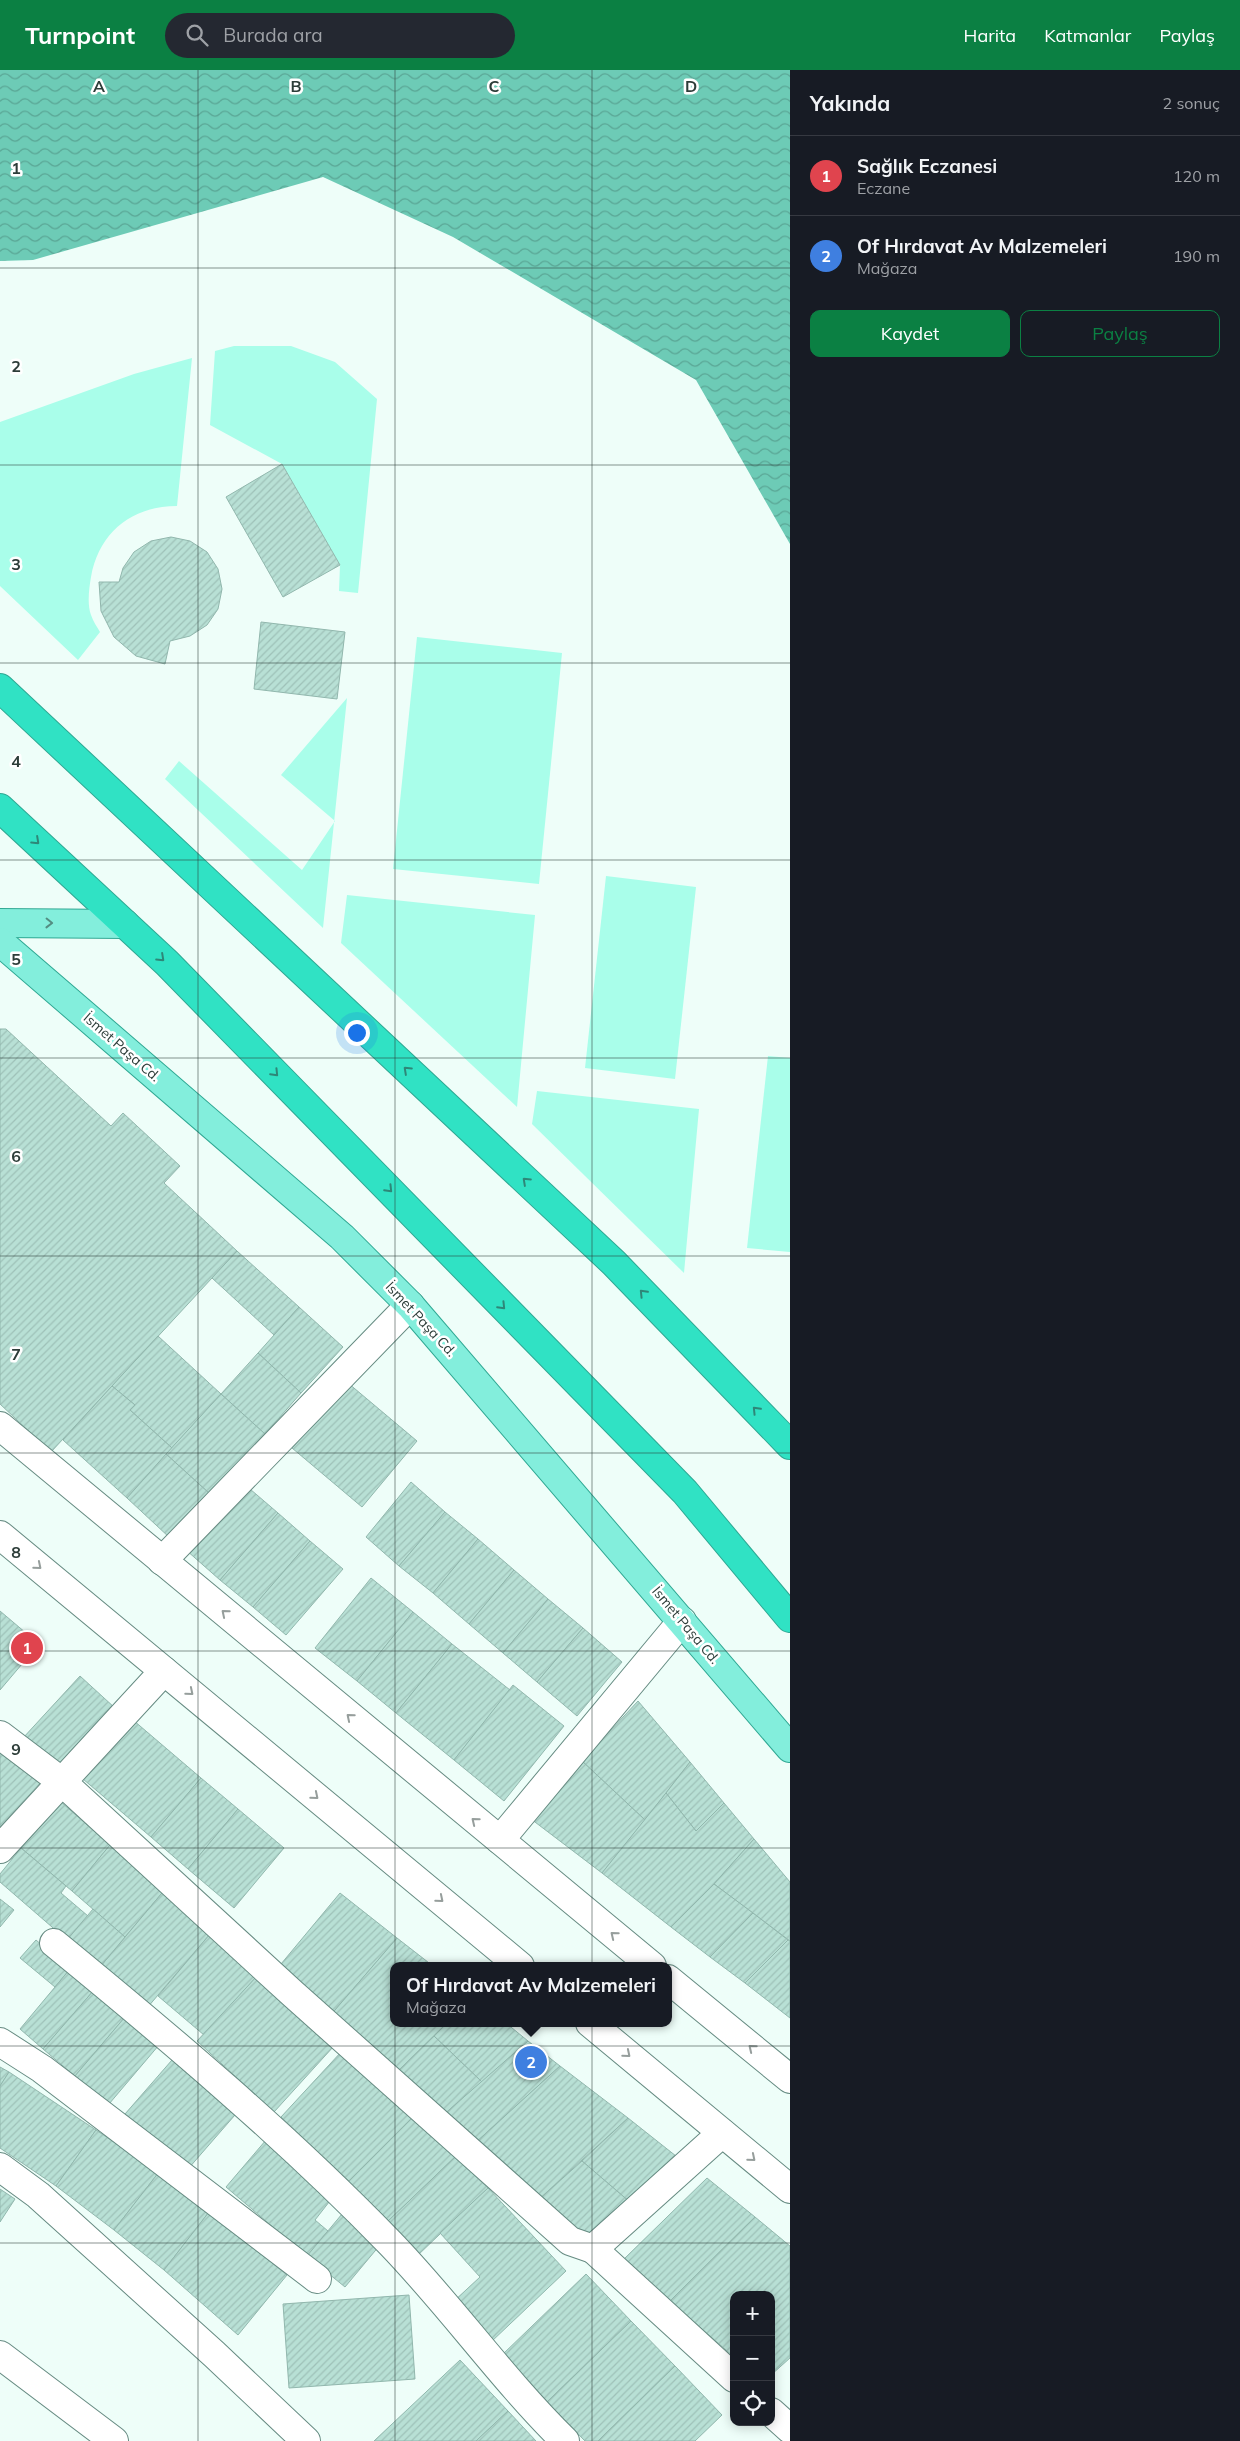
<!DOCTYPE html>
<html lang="tr">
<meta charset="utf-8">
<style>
:root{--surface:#171b24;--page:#242831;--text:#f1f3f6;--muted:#9ea1a6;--line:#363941;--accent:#0b8043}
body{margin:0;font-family:Mulish,sans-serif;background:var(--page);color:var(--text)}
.controls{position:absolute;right:15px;bottom:15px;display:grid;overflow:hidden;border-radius:10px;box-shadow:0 2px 12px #0003}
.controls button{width:45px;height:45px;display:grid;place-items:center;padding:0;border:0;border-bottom:1px solid var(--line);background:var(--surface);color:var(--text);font:25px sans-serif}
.you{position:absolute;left:356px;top:962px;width:18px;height:18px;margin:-12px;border:4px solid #fff;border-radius:50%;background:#1a73e8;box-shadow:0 0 0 8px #1a73e833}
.badge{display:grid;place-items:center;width:32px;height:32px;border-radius:50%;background:var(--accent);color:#fff;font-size:16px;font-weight:700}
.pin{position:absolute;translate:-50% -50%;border:2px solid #fff;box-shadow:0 1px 5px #0006}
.popup{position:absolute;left:390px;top:1892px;width:282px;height:65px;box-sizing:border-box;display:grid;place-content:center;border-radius:10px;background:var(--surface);filter:drop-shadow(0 1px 4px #0005);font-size:16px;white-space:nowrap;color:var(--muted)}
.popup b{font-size:19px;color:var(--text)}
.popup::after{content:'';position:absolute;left:50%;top:100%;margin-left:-10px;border:10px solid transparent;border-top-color:var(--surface)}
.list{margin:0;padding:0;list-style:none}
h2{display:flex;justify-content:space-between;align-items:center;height:65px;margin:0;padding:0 20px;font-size:21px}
h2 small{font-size:16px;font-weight:400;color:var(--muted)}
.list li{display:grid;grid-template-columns:32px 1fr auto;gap:15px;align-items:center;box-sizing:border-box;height:80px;padding:0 20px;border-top:1px solid var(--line)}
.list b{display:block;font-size:19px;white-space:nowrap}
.list p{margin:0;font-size:16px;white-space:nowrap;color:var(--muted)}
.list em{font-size:16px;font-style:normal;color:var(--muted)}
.actions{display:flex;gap:10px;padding:15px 20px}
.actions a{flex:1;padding:11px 0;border:1px solid var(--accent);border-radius:10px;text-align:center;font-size:18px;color:var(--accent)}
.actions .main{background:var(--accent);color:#fff}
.icon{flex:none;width:28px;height:28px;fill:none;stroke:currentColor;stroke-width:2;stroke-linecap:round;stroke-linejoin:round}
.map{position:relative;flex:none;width:790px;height:2371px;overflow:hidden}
header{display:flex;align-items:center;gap:30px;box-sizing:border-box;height:70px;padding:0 25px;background:var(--accent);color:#fff}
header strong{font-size:24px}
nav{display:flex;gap:28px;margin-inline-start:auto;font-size:18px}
.search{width:350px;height:45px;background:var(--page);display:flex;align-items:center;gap:12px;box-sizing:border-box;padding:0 18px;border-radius:28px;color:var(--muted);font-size:19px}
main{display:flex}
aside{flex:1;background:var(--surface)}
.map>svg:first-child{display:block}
.green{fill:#a9feea}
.water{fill:url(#water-waves)}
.building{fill:url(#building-hatch);stroke:#91b7ad}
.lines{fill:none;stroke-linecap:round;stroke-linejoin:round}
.minor-casing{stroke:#668b82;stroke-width:30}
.major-casing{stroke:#2fa893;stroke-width:30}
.highway-casing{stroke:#2fa893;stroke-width:30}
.minor{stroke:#fff;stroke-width:28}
.major{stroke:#83eedc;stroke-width:28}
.highway{stroke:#30e2c4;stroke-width:28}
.oneway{stroke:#2e8778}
.oneway2{stroke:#548d82}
.oneway3{stroke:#969e9c}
.grid{fill:none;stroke:#2d3d39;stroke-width:1;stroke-opacity:0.55}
.labels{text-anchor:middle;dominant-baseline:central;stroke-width:5;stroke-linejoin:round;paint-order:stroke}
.street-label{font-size:14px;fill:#2d3d39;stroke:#fff}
.grid-label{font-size:16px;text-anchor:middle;font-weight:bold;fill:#2d3d39;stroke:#fff;stroke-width:5;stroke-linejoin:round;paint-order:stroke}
</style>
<header>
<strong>Turnpoint</strong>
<div class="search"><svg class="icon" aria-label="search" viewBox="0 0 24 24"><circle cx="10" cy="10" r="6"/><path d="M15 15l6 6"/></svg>Burada ara</div>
<nav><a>Harita</a><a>Katmanlar</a><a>Paylaş</a></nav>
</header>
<main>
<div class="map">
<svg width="790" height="2371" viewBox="0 0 790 2371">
<defs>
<pattern id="water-waves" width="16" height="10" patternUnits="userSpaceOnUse" patternTransform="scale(1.25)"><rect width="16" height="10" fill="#6dcbb6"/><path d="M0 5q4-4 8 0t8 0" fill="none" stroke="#5aa695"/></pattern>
<pattern id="building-hatch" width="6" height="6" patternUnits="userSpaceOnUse" patternTransform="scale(1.25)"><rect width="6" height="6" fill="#b8e0d5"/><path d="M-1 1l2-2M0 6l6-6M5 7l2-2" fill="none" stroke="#9ec1b8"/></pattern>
</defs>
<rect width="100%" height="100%" fill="#eefef9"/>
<g class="green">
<path d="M 234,276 L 291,276 L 335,292 L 377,329 L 358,523 L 339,521 L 340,495 L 282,394 L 210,355 L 215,281 Z"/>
<path d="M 192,288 L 177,436 C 132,436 99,462 91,507 C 89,519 87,534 91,545 C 93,551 97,557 100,562 L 78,590 L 0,516 L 0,352 L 134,304 Z"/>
<path d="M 417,567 L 562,583 L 539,814 L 393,799 Z"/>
<path d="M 347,628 L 323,858 L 165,709 L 179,691 L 302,800 L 335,751 L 281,705 Z"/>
<path d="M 606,806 L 696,817 L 675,1009 L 585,998 Z"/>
<path d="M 347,825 L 535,845 L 517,1037 L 341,873 Z"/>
<path d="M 768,986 L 790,988 L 790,1182 L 747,1178 Z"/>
<path d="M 537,1021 L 699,1039 L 684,1203 L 532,1054 Z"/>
</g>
<path class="water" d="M 0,0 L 790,0 L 790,474 L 696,310 L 453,167 L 323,107 L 33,190 L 0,191 Z"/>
<g class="building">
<path d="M 282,394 L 340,495 L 283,527 L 226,427 Z"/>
<path d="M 171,467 L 190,471 L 207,482 L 218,499 L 222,519 L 218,539 L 207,555 L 190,566 L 170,571 L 165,594 L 136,586 L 114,567 L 101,541 L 99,512 L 119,512 L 123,498 L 134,482 L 151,471 Z"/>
<path d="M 261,552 L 345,562 L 337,629 L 254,619 Z"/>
<path d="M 0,959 L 6,959 L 111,1056 L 123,1043 L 180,1096 L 164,1113 L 237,1181 L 51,1382 L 0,1334 Z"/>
<path d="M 237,1181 L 299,1237 L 274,1265 L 212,1208 Z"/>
<path d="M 299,1237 L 343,1277 L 301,1323 L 258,1283 Z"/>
<path d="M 158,1266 L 221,1324 L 172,1378 L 130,1340 L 135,1335 L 112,1316 Z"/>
<path d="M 258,1283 L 301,1323 L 265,1364 L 221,1324 Z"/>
<path d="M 348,1313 L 417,1371 L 362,1437 L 292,1378 Z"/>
<path d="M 112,1316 L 135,1335 L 130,1340 L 172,1378 L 127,1428 L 63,1370 Z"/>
<path d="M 221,1324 L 265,1364 L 210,1424 L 166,1384 Z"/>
<path d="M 166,1384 L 210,1424 L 170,1468 L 127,1428 Z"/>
<path d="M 411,1412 L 445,1442 L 399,1496 L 366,1467 Z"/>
<path d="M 243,1413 L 278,1443 L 220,1510 L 186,1480 Z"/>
<path d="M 445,1442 L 478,1469 L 433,1523 L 399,1496 Z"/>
<path d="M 278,1443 L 310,1471 L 253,1537 L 220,1510 Z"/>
<path d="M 478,1469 L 514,1500 L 469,1554 L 433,1523 Z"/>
<path d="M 310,1471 L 343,1499 L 286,1565 L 253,1537 Z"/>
<path d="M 514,1500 L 548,1529 L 503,1583 L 469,1554 Z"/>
<path d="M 371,1508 L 413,1542 L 357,1611 L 315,1578 Z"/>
<path d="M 548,1529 L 583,1558 L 537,1612 L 503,1583 Z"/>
<path d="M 0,1541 L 39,1574 L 0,1620 Z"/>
<path d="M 413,1542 L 452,1574 L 396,1643 L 357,1611 Z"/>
<path d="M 583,1558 L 622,1592 L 577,1646 L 537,1612 Z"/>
<path d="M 452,1574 L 510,1620 L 454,1690 L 396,1643 Z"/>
<path d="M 80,1606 L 115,1638 L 58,1701 L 23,1668 Z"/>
<path d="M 513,1615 L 564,1656 L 504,1731 L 454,1690 Z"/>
<path d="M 638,1631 L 690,1692 L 645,1750 L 582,1691 Z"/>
<path d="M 133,1650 L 201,1708 L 151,1767 L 83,1709 Z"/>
<path d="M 0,1680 L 41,1712 L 0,1757 Z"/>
<path d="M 582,1691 L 645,1750 L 602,1803 L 531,1749 Z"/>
<path d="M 690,1692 L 724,1733 L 696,1761 L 666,1723 Z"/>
<path d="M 201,1708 L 238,1739 L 188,1799 L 151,1767 Z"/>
<path d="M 666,1723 L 696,1761 L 724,1733 L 754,1769 L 714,1814 L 671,1857 L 602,1803 Z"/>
<path d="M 61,1732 L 110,1775 L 72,1821 L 21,1778 Z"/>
<path d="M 238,1739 L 284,1778 L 234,1838 L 188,1799 Z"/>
<path d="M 754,1769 L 790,1812 L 790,1871 L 714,1814 Z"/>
<path d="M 110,1775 L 162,1823 L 125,1867 L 72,1821 Z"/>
<path d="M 21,1778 L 66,1816 L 61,1823 L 88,1846 L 67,1870 L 0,1812 L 0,1804 Z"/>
<path d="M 714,1814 L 753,1843 L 710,1887 L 671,1857 Z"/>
<path d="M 162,1823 L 210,1864 L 147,1938 L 100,1897 Z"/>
<path d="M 340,1823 L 397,1868 L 329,1947 L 276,1900 Z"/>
<path d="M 0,1829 L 14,1840 L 0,1857 Z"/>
<path d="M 93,1839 L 125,1867 L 100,1897 L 67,1870 Z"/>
<path d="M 753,1843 L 788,1870 L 745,1913 L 710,1887 Z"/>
<path d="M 210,1864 L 258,1905 L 204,1965 L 158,1926 Z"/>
<path d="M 397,1868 L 433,1896 L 394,1896 L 394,1953 L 447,1953 L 394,2005 L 329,1947 Z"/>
<path d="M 36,1870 L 70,1899 L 55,1917 L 20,1888 Z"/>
<path d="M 788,1870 L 790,1871 L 790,1948 L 745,1913 Z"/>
<path d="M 70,1899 L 94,1920 L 43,1979 L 20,1959 Z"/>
<path d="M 258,1905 L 334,1976 L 274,2042 L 197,1971 Z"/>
<path d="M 94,1920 L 125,1947 L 75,2006 L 43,1979 Z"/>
<path d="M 125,1947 L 159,1975 L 109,2034 L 75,2006 Z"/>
<path d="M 447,1953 L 506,1953 L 528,1971 L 482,2012 L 434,1966 Z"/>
<path d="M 434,1966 L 482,2012 L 441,2047 L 394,2005 Z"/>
<path d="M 528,1971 L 560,1996 L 473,2075 L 441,2047 Z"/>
<path d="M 342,1981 L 413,2047 L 349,2111 L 281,2047 Z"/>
<path d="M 172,1990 L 235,2045 L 188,2099 L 125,2044 Z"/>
<path d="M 560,1996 L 628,2048 L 536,2132 L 473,2075 Z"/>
<path d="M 0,1997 L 9,2002 L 0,2016 Z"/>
<path d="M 9,2002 L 96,2060 L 56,2116 L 0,2078 L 0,2016 Z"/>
<path d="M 413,2047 L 455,2087 L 385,2154 L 345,2115 Z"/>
<path d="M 628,2048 L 681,2090 L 631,2133 L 582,2091 Z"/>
<path d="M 96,2060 L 159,2102 L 114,2160 L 56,2116 Z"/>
<path d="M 266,2070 L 333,2127 L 315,2150 L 328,2161 L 307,2186 L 226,2117 Z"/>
<path d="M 455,2087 L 488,2118 L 416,2187 L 385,2154 Z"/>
<path d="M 582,2091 L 631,2133 L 583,2174 L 536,2132 Z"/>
<path d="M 159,2102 L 209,2142 L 164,2200 L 114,2160 Z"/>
<path d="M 707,2108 L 755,2147 L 670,2231 L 623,2190 Z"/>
<path d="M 488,2118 L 566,2201 L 491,2272 L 453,2232 L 480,2207 L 440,2163 Z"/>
<path d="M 0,2119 L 15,2129 L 0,2152 Z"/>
<path d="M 209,2142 L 287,2205 L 238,2265 L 164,2200 Z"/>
<path d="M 342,2144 L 380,2175 L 345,2217 L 307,2186 Z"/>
<path d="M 755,2147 L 790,2176 L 790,2288 L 771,2305 L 771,2225 L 734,2225 L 734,2287 L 670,2231 Z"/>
<path d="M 586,2204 L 631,2251 L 547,2332 L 502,2285 Z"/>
<path d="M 409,2225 L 415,2309 L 289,2318 L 283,2234 Z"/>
<path d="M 631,2251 L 675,2296 L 598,2371 L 585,2371 L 547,2332 Z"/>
<path d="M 460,2290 L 508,2341 L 476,2371 L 374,2371 Z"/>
<path d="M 675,2296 L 722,2345 L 695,2371 L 598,2371 Z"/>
<path d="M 508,2341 L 536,2371 L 476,2371 Z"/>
</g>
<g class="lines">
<defs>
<g id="minor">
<path d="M 0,1356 L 652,1896"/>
<path d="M 0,1465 L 520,1896"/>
<path d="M 162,1491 L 410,1235"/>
<path d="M 0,1665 L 62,1712 L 292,1923 L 570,2171 L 593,2179"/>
<path d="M 500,1770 L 682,1551"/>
<path d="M 0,1779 L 164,1601"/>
<path d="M 54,1873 C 170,1968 285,2065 390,2173 C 451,2236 502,2309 565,2371"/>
<path d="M 668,1909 L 790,2009"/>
<path d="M 590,1953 L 790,2119"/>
<path d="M 0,1972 L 42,1999 L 317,2209"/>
<path d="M 722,2063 L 593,2179 L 734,2308"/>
<path d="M 0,2097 L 38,2125 L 214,2284 L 306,2371"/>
<path d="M 0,2285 L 114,2371"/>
<path d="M 771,2342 L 790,2359"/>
</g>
<g id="major">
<path d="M 0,853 L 125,854"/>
<path d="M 0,872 L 342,1167 L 410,1235 L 790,1678"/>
</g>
<g id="highway">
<path d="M 0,618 L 614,1193 L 790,1375"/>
<path d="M 0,738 L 167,893 L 685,1422 L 790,1548"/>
</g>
</defs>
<use href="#minor" class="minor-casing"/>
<use href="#major" class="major-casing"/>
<use href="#highway" class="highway-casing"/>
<use href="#minor" class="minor"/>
<use href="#major" class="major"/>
<use href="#highway" class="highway"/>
</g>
<defs><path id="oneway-chevron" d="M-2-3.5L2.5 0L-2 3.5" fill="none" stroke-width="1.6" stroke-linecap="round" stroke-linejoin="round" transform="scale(1.25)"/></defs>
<g class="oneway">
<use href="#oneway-chevron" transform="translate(36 771) rotate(43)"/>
<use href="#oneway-chevron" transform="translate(161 888) rotate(43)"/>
<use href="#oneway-chevron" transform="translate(407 1000) rotate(-137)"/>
<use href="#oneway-chevron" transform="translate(275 1003) rotate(46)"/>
<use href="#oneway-chevron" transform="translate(526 1111) rotate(-137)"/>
<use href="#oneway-chevron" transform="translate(389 1119) rotate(46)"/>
<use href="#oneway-chevron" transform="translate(643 1223) rotate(-134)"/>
<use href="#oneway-chevron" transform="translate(502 1236) rotate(46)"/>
<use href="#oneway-chevron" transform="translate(756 1340) rotate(-134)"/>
</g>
<use class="oneway2" href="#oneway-chevron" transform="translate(49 853) rotate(1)"/>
<g class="oneway3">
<use href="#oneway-chevron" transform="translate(38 1496) rotate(40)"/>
<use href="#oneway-chevron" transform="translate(225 1543) rotate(-140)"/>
<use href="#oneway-chevron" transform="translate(190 1622) rotate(40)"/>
<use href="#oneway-chevron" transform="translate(350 1647) rotate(-140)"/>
<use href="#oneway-chevron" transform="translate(315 1726) rotate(40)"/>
<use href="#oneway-chevron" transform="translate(475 1751) rotate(-141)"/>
<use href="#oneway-chevron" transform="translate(440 1829) rotate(40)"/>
<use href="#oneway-chevron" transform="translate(614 1865) rotate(-141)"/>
<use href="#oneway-chevron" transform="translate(752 1978) rotate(-141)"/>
<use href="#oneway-chevron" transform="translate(627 1984) rotate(40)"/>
<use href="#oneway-chevron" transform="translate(752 2088) rotate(40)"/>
</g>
<path class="grid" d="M 198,0 L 198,2371M 395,0 L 395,2371M 592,0 L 592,2371M 0,198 L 790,198M 0,395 L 790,395M 0,593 L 790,593M 0,790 L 790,790M 0,988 L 790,988M 0,1186 L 790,1186M 0,1383 L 790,1383M 0,1581 L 790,1581M 0,1778 L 790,1778M 0,1976 L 790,1976M 0,2173 L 790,2173"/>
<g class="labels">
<g class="street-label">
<text transform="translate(122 977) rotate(41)">İsmet Paşa Cd.</text>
<text transform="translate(421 1249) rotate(47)">İsmet Paşa Cd.</text>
<text transform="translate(686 1555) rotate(50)">İsmet Paşa Cd.</text>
</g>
</g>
<g class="grid-label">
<text x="99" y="22">A</text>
<text x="296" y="22">B</text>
<text x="494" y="22">C</text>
<text x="691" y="22">D</text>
<text x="16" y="104">1</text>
<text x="16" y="302">2</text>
<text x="16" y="500">3</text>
<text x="16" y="697">4</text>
<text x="16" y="895">5</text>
<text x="16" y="1092">6</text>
<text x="16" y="1290">7</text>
<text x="16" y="1488">8</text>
<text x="16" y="1685">9</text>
</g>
</svg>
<div class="controls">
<button>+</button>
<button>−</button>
<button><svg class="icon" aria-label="locate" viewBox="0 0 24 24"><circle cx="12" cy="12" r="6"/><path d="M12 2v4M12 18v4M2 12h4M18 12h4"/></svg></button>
</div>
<div class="you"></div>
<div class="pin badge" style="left:27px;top:1578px;background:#e0444e">1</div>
<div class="pin badge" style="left:531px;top:1992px;background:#3f7fe0">2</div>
<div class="popup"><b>Of Hırdavat Av Malzemeleri</b>Mağaza</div>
</div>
<aside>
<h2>Yakında<small>2 sonuç</small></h2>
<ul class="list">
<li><span class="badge" style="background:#e0444e">1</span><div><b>Sağlık Eczanesi</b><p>Eczane</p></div><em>120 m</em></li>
<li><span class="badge" style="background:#3f7fe0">2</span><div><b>Of Hırdavat Av Malzemeleri</b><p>Mağaza</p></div><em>190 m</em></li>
</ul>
<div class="actions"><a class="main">Kaydet</a><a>Paylaş</a></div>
</aside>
</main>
